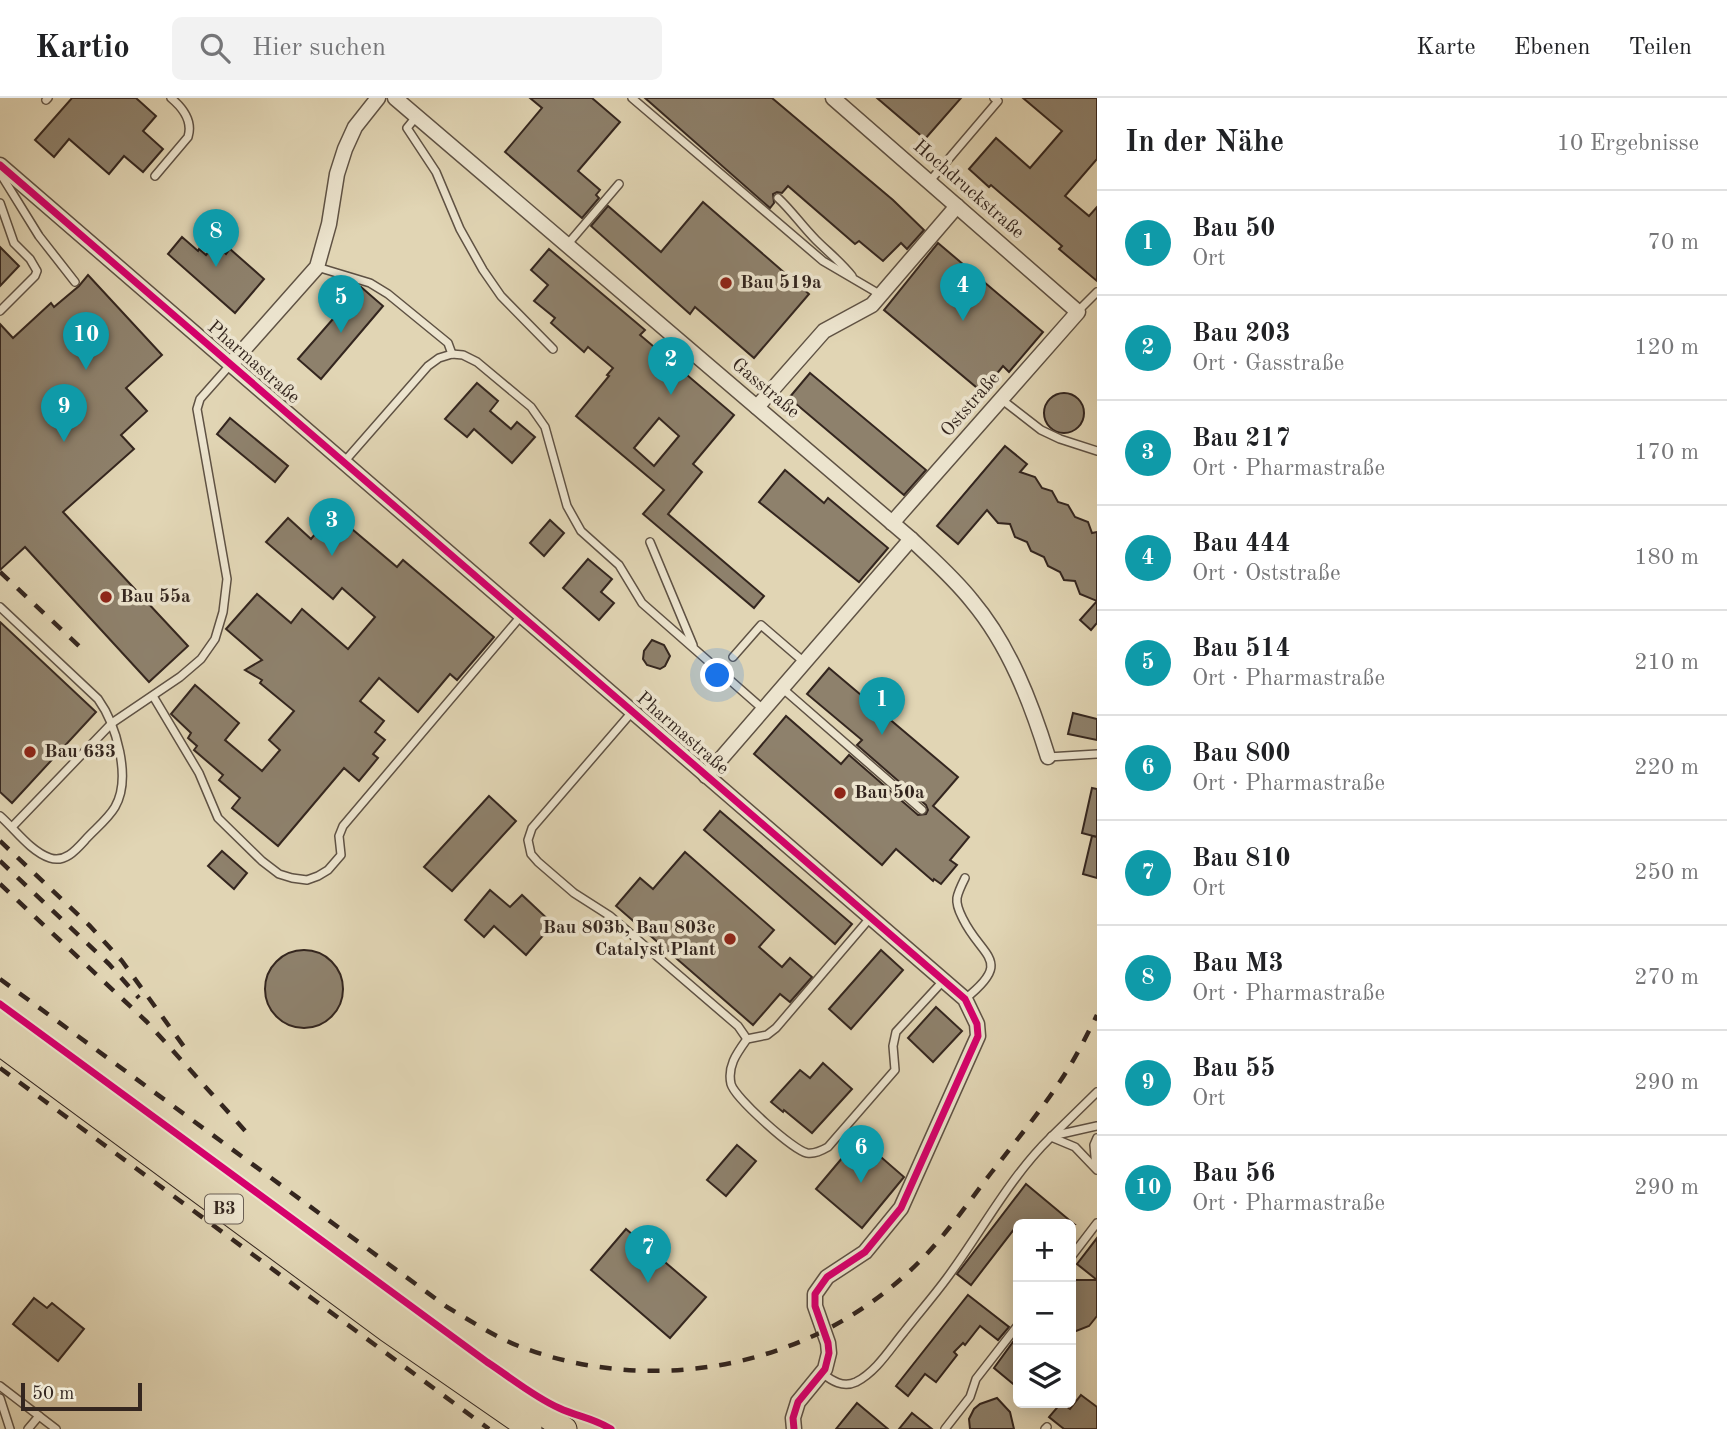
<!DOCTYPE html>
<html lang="de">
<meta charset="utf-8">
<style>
:root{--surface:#fff;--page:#f2f2f2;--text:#202124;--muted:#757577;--line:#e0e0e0;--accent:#8f2418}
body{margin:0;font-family:"Old Standard TT",serif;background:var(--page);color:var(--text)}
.controls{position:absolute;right:21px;bottom:21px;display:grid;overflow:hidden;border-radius:10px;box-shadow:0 4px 18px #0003}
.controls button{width:63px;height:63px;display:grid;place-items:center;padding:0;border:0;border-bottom:2px solid var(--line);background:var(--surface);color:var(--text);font:35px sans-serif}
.scale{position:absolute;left:21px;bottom:18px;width:121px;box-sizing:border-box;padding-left:7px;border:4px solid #34261f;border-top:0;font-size:19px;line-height:24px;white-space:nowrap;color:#34261f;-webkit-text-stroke:5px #ece4ce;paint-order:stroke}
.you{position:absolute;left:718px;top:578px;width:24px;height:24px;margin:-18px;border:5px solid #fff;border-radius:50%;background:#1a73e8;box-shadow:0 0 0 10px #1a73e833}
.badge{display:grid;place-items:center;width:46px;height:46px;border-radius:50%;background:var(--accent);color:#fff;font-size:23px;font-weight:700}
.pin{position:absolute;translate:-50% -58px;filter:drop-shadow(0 2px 4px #0008)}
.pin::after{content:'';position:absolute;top:37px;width:24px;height:21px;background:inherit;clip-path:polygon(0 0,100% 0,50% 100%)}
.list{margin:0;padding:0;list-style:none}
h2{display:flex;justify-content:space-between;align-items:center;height:91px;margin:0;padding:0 28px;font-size:30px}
h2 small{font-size:23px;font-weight:400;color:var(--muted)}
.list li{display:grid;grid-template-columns:46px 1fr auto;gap:21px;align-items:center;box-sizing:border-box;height:105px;padding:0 28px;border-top:2px solid var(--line)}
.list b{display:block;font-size:26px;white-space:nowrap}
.list p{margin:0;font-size:23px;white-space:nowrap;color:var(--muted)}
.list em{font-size:23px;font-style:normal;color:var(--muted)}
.icon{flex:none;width:38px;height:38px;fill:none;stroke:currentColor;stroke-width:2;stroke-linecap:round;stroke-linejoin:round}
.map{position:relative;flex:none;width:1097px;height:1331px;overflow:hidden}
header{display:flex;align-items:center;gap:42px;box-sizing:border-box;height:98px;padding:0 35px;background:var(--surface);border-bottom:2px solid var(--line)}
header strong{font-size:33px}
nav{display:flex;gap:38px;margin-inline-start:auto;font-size:24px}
.search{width:490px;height:63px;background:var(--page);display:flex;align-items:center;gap:18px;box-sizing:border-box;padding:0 24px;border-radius:10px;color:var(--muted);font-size:26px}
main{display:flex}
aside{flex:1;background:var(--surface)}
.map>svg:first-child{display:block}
.building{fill:#8e816c;stroke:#34261f;stroke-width:2;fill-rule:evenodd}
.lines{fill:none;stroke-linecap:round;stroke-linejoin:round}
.lane-casing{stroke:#5f5244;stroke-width:10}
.street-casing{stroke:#5f5244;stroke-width:17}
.primary-casing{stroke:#34261f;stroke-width:25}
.lane{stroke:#ece4ce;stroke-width:7}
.street{stroke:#ece4ce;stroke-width:14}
.primary{stroke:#e1d5b4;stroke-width:23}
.rail{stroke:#34261f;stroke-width:4.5;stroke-dasharray:12 12;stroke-linecap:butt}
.cycleway-casing{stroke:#ece4ce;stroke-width:11}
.cycleway{stroke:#d6006c;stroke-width:7}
.poi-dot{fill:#8f2418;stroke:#ece4ce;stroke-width:2.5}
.labels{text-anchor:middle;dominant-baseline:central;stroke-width:7;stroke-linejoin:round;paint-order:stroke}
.shield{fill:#ece4ce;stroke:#6b5f54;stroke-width:2}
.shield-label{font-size:18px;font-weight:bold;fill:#34261f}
.street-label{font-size:19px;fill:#34261f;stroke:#ece4ce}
.poi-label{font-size:19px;font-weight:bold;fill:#34261f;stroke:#ece4ce;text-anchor:start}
</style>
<header>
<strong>Kartio</strong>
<div class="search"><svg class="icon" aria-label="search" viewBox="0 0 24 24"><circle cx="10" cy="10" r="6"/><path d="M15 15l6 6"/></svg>Hier suchen</div>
<nav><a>Karte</a><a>Ebenen</a><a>Teilen</a></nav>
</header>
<main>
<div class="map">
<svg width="1097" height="1331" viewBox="0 0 1097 1331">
<rect width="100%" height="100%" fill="#e1d5b4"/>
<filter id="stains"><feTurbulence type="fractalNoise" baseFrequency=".00286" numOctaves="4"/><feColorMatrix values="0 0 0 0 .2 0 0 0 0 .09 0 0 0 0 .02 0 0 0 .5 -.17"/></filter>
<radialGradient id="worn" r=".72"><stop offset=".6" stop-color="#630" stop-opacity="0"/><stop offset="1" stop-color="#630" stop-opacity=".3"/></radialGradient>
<g class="building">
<path d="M 72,0 L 136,0 L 156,18 L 143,33 L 163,51 L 143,74 L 124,58 L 109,76 L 69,41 L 54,59 L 35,42 Z"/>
<path d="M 530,0 L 592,0 L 620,24 L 578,73 L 600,92 L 596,97 L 599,100 L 582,120 L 505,54 L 542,10 Z"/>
<path d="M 645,0 L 772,0 L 893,102 L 924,132 L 907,151 L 901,145 L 883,163 L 859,143 L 855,146 L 788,88 L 782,95 L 777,94 L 773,96 L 774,105 L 770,110 Z"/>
<path d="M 877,0 L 961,0 L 925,41 Z"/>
<path d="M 1023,0 L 1097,0 L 1097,61 L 1065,98 L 1089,118 L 1097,109 L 1097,183 L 1059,151 L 1062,148 L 991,87 L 989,89 L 969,71 L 996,40 L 1030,70 L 1062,33 Z"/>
<path d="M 703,104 L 809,196 L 754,260 L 695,209 L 690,216 L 591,128 L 608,108 L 661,154 Z"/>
<path d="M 182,139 L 198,153 L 199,151 L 206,157 L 211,151 L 218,157 L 222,152 L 226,156 L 230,151 L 264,181 L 235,215 L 168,156 Z"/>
<path d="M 938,145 L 1043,234 L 1009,274 L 1003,268 L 982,294 L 884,212 Z"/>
<path d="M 0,149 L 19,168 L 0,188 Z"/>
<path d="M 549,151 L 645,232 L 640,237 L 734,317 L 693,366 L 702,374 L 668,416 L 764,498 L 754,510 L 643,416 L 664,392 L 576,318 L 609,278 L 607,277 L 613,270 L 588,249 L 584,254 L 551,225 L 555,220 L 534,203 L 548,187 L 531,172 ZM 659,320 L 679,338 L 654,368 L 634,350 Z"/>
<path d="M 88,177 L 162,257 L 126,290 L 147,313 L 121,337 L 134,351 L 63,414 L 188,548 L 149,584 L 25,449 L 0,472 L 0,226 L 13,240 L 51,205 L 54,209 L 79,188 Z"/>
<path d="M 361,189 L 383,208 L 321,281 L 298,261 Z"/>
<path d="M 810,275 L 926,372 L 904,397 L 789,300 Z"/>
<path d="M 477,285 L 498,303 L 490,313 L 511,331 L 517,324 L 535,339 L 512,365 L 474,331 L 467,339 L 445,321 Z"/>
<circle cx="1064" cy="315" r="20"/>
<path d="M 230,320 L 288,368 L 275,384 L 217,336 Z"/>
<path d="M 1005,348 L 1027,366 L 1020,374 L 1035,379 L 1042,390 L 1052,393 L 1058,404 L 1068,407 L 1075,419 L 1088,424 L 1092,435 L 1097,434 L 1097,503 L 1080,496 L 1075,483 L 1064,482 L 1060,474 L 1048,468 L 1044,459 L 1031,453 L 1027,444 L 1015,439 L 1010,426 L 998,425 L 987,412 L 958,446 L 937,428 Z"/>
<path d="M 785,372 L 824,405 L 828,400 L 888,450 L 859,484 L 759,404 Z"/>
<path d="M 333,415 L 397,469 L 403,462 L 494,539 L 457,582 L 450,576 L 418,614 L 379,580 L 360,603 L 384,623 L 375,634 L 385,642 L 373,656 L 378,660 L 359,683 L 344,670 L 278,748 L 232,710 L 240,700 L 219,682 L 223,677 L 194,652 L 197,648 L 188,640 L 191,635 L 171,616 L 195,587 L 239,625 L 225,642 L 262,673 L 280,652 L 269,642 L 294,613 L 260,585 L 262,582 L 245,572 L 262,562 L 226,531 L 257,496 L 291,525 L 302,511 L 348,551 L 375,519 L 342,490 L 333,501 L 266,444 L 288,420 L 311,441 Z"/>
<path d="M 550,422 L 564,435 L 544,458 L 530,445 Z"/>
<path d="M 588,461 L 612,481 L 601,494 L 614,505 L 599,522 L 563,490 Z"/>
<path d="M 1097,503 L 1097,525 L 1091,532 L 1080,522 Z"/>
<path d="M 0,524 L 96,614 L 12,705 L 0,694 Z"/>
<path d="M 652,542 L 664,547 L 670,558 L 665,568 L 660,571 L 647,567 L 643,561 L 644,553 Z"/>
<path d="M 829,570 L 958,679 L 933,708 L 969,739 L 950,762 L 957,767 L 941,786 L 934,781 L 933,783 L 896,751 L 882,767 L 754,656 L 786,618 L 841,666 L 849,657 L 918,717 L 926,716 L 928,712 L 926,707 L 857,647 L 862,642 L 807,596 Z"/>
<path d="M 1073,615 L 1097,621 L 1097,642 L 1068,636 Z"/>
<path d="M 1092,690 L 1097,691 L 1097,739 L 1082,735 Z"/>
<path d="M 489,698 L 516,723 L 452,793 L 424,769 Z"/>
<path d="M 720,713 L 852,826 L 835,846 L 704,732 Z"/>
<path d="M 1092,738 L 1097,739 L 1097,780 L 1083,776 Z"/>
<path d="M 222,753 L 247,775 L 234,791 L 208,768 Z"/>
<path d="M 685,754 L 774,832 L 759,849 L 782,869 L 790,860 L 812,879 L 790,904 L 780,896 L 753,927 L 616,808 L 640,780 L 653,791 Z"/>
<path d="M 490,792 L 510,809 L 522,797 L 553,826 L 526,857 L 494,828 L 484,839 L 465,822 Z"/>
<circle cx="304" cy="891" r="39"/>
<path d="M 881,852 L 903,872 L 851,931 L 829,911 Z"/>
<path d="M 936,909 L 962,933 L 933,964 L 908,940 Z"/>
<path d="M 823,965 L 852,991 L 812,1035 L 784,1012 L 783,1014 L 771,1004 L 800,972 L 810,980 Z"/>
<path d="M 859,1040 L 904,1079 L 862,1130 L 816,1091 Z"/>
<path d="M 737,1047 L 756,1063 L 726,1098 L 707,1082 Z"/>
<path d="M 1026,1086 L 1074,1126 L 1018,1126 L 971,1187 L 957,1176 Z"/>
<path d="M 626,1131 L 706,1199 L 670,1240 L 591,1172 Z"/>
<path d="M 1097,1140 L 1097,1218 L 1089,1228 L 1071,1235 L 1071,1182 L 1097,1182 L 1077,1166 Z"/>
<path d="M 968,1197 L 1009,1229 L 998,1242 L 980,1228 L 965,1247 L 963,1245 L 954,1254 L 957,1257 L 936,1284 L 925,1276 L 908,1298 L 896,1288 Z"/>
<path d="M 34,1200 L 47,1210 L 52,1205 L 84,1231 L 58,1263 L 13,1226 Z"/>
<path d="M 1018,1237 L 1018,1290 L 994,1270 Z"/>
<path d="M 1081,1297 L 1097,1309 L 1097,1331 L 1064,1331 L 1049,1319 L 1061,1305 L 1070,1311 Z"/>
<path d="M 997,1300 L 1010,1314 L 1014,1331 L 970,1331 L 969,1321 L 974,1311 L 980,1306 Z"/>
<path d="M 857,1305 L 888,1331 L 836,1331 Z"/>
<path d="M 912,1315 L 932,1331 L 899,1331 Z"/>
</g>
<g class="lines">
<defs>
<g id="lane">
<path d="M 632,0 L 823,163 L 881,197"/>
<path d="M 46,2 L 48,0"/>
<path d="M 416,19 L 407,30 L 436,74 L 460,131 L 483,172 L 501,198 L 553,251"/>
<path d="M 0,75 L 39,138 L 75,184"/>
<path d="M 155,78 L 188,39 C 193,23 183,10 171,0"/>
<path d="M 929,84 L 998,3 L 994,0"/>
<path d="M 778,100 C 792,113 802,128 816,142 C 828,154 841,164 852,178"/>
<path d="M 0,105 L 14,145 L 30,161 L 37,173 L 35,178 L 0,213"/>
<path d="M 567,147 L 619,86"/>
<path d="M 317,169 L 370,185 L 388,196 L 448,245 L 452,256"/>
<path d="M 1078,213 L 1097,194"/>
<path d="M 1001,301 L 1041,332 L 1060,341 L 1097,353"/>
<path d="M 344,364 L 428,268 L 439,260 L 452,256 L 463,257 L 477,264 L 531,309 L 545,329 L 567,408 L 581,433 L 619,467 L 642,505 L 764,612"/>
<path d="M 650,444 L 693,547"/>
<path d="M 0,509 L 98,601 C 116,626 132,680 115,709 C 108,721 95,731 86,741 C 76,752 65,765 50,760 C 30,753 15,731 0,718"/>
<path d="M 733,559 L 761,527 L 804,564"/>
<path d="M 782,590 L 922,712"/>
<path d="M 153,598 L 199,675 L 218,720 L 262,763 L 279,776 L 292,780 L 307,782 L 318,778 L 328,772 L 341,757 L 339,738 L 343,728 L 521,518"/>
<path d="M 632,614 L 532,730 L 528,742 L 531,756 L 538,764 L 574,795 L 610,818 L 738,928 L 747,941"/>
<path d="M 1048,659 L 1097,656"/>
<path d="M 12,729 L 112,625 L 180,579 L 201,561 L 215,541 L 223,514 L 227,481 L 197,311 L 200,301 L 231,266"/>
<path d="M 965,780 C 962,786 958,794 957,800 C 956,808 960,815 963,821 C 982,860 1014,862 965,901"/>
<path d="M 870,820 L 776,930 L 767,937 L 747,941 C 737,955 727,968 731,986 C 735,1000 793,1052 807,1055 C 815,1056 821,1053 828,1049 L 895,972 L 893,948 L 896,934 L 943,883"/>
<path d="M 1052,1038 L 1097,1028"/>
<path d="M 1051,1039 L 1097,994"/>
<path d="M 1096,1070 L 1094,1047 L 1097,1040"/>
<path d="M 1071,1159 L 1097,1125"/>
<path d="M 822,1275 C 832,1283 843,1290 856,1284 C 876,1274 890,1251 904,1234 C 918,1216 933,1199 947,1180 C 982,1133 1009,1080 1051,1039 L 1075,1049 L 1097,1072"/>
<path d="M 0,1288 L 56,1331"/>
<path d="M 0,1300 L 10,1331"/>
<path d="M 28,1331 L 39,1318"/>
<path d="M 945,1331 L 970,1299 L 976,1281 L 1018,1227"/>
<path d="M 1045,1331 L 1047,1329"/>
</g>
<g id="street">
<path d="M 395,0 L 911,441 C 932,461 954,480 972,503 C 1009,547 1031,604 1048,659"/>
<path d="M 833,0 L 1078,214 L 892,425"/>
<path d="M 0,67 L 965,901 L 977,926 L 978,938 L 901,1110 L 865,1154 L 827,1179 L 815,1196 L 815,1208 L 828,1245 L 829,1255 L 825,1271 L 798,1304 L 793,1320 L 794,1331"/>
<path d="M 231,266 L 317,169 L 329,126 L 337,76 L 345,51 L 355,29 L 378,0"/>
<path d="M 757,309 L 824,233 L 872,207 L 957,108"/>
<path d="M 706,678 L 911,441"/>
</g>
<g id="primary">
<path d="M 0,923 L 394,1214 L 565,1331"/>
<path d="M 0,946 L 387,1232 L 530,1331"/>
</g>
</defs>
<use href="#lane" class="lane-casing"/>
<use href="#street" class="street-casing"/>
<use href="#primary" class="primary-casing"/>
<use href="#lane" class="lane"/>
<use href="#street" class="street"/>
<use href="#primary" class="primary"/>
<g class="rail">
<path d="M 0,474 L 79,548"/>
<path d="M 0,743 L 90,828 L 122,863 L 190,957"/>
<path d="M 0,763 L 109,866 L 139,900"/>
<path d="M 0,786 L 147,924 L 248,1036"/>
<path d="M 0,881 L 447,1209 C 471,1223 495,1239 521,1249 C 657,1300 815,1268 918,1165 C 945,1138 968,1105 991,1075 C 1015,1044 1040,1014 1061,982 C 1075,961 1086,939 1097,917"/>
<path d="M 0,970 L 489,1331"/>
</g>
<defs>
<g id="cycleway">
<path d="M 0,67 L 965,901 L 977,926 L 978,938 L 901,1110 L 865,1154 L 827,1179 L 815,1196 L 815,1208 L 828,1245 L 829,1255 L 825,1271 L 798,1304 L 793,1320 L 794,1331"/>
<path d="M 0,906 L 487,1264 C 510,1279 534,1299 559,1310 C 578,1319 591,1319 611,1331"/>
</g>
</defs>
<use href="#cycleway" class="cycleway-casing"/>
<use href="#cycleway" class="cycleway"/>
</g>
<g class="poi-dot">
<circle cx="726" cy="185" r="7"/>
<circle cx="106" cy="499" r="7"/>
<circle cx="30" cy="654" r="7"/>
<circle cx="840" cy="695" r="7"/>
<circle cx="730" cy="841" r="7"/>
</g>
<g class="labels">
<rect class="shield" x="205" y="1096.5" width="38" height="29" rx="5"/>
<g class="shield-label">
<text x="224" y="1111">B3</text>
</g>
<g class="street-label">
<text transform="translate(968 92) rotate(41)">Hochdruckstraße</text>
<text transform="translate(253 265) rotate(41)">Pharmastraße</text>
<text transform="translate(765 291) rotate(40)">Gasstraße</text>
<text transform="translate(971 307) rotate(-49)">Oststraße</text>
<text transform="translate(682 636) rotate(41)">Pharmastraße</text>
</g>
<g class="poi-label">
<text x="740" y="185">Bau 519a</text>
<text x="120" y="499">Bau 55a</text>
<text x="44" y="654">Bau 633</text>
<text x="854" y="695">Bau 50a</text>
<text x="716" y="830" text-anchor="end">Bau 803b, Bau 803c<tspan x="716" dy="22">Catalyst Plant</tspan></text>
</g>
</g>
<rect width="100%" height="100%" filter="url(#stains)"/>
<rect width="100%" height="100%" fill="url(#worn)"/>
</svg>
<div class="controls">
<button>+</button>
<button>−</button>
<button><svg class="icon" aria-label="layers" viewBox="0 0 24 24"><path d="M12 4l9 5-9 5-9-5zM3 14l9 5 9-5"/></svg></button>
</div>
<div class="scale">50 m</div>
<div class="you"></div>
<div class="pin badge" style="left:882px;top:637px;background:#0f9aa8">1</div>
<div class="pin badge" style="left:671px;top:297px;background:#0f9aa8">2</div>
<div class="pin badge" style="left:332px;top:458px;background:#0f9aa8">3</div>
<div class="pin badge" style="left:963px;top:223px;background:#0f9aa8">4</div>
<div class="pin badge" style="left:341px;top:235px;background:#0f9aa8">5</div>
<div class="pin badge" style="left:861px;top:1085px;background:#0f9aa8">6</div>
<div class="pin badge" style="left:648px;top:1185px;background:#0f9aa8">7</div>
<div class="pin badge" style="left:216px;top:169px;background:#0f9aa8">8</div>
<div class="pin badge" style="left:64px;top:344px;background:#0f9aa8">9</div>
<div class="pin badge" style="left:86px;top:272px;background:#0f9aa8">10</div>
</div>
<aside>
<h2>In der Nähe<small>10 Ergebnisse</small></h2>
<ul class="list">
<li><span class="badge" style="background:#0f9aa8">1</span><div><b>Bau 50</b><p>Ort</p></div><em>70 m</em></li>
<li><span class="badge" style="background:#0f9aa8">2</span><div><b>Bau 203</b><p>Ort · Gasstraße</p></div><em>120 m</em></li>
<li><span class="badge" style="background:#0f9aa8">3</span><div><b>Bau 217</b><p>Ort · Pharmastraße</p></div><em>170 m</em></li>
<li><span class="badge" style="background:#0f9aa8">4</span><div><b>Bau 444</b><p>Ort · Oststraße</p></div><em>180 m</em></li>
<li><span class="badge" style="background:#0f9aa8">5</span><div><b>Bau 514</b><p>Ort · Pharmastraße</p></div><em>210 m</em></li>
<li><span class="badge" style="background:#0f9aa8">6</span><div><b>Bau 800</b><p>Ort · Pharmastraße</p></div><em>220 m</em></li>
<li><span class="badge" style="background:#0f9aa8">7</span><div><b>Bau 810</b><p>Ort</p></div><em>250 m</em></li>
<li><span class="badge" style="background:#0f9aa8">8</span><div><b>Bau M3</b><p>Ort · Pharmastraße</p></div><em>270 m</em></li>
<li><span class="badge" style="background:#0f9aa8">9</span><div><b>Bau 55</b><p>Ort</p></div><em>290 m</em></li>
<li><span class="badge" style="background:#0f9aa8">10</span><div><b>Bau 56</b><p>Ort · Pharmastraße</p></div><em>290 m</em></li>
</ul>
</aside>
</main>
